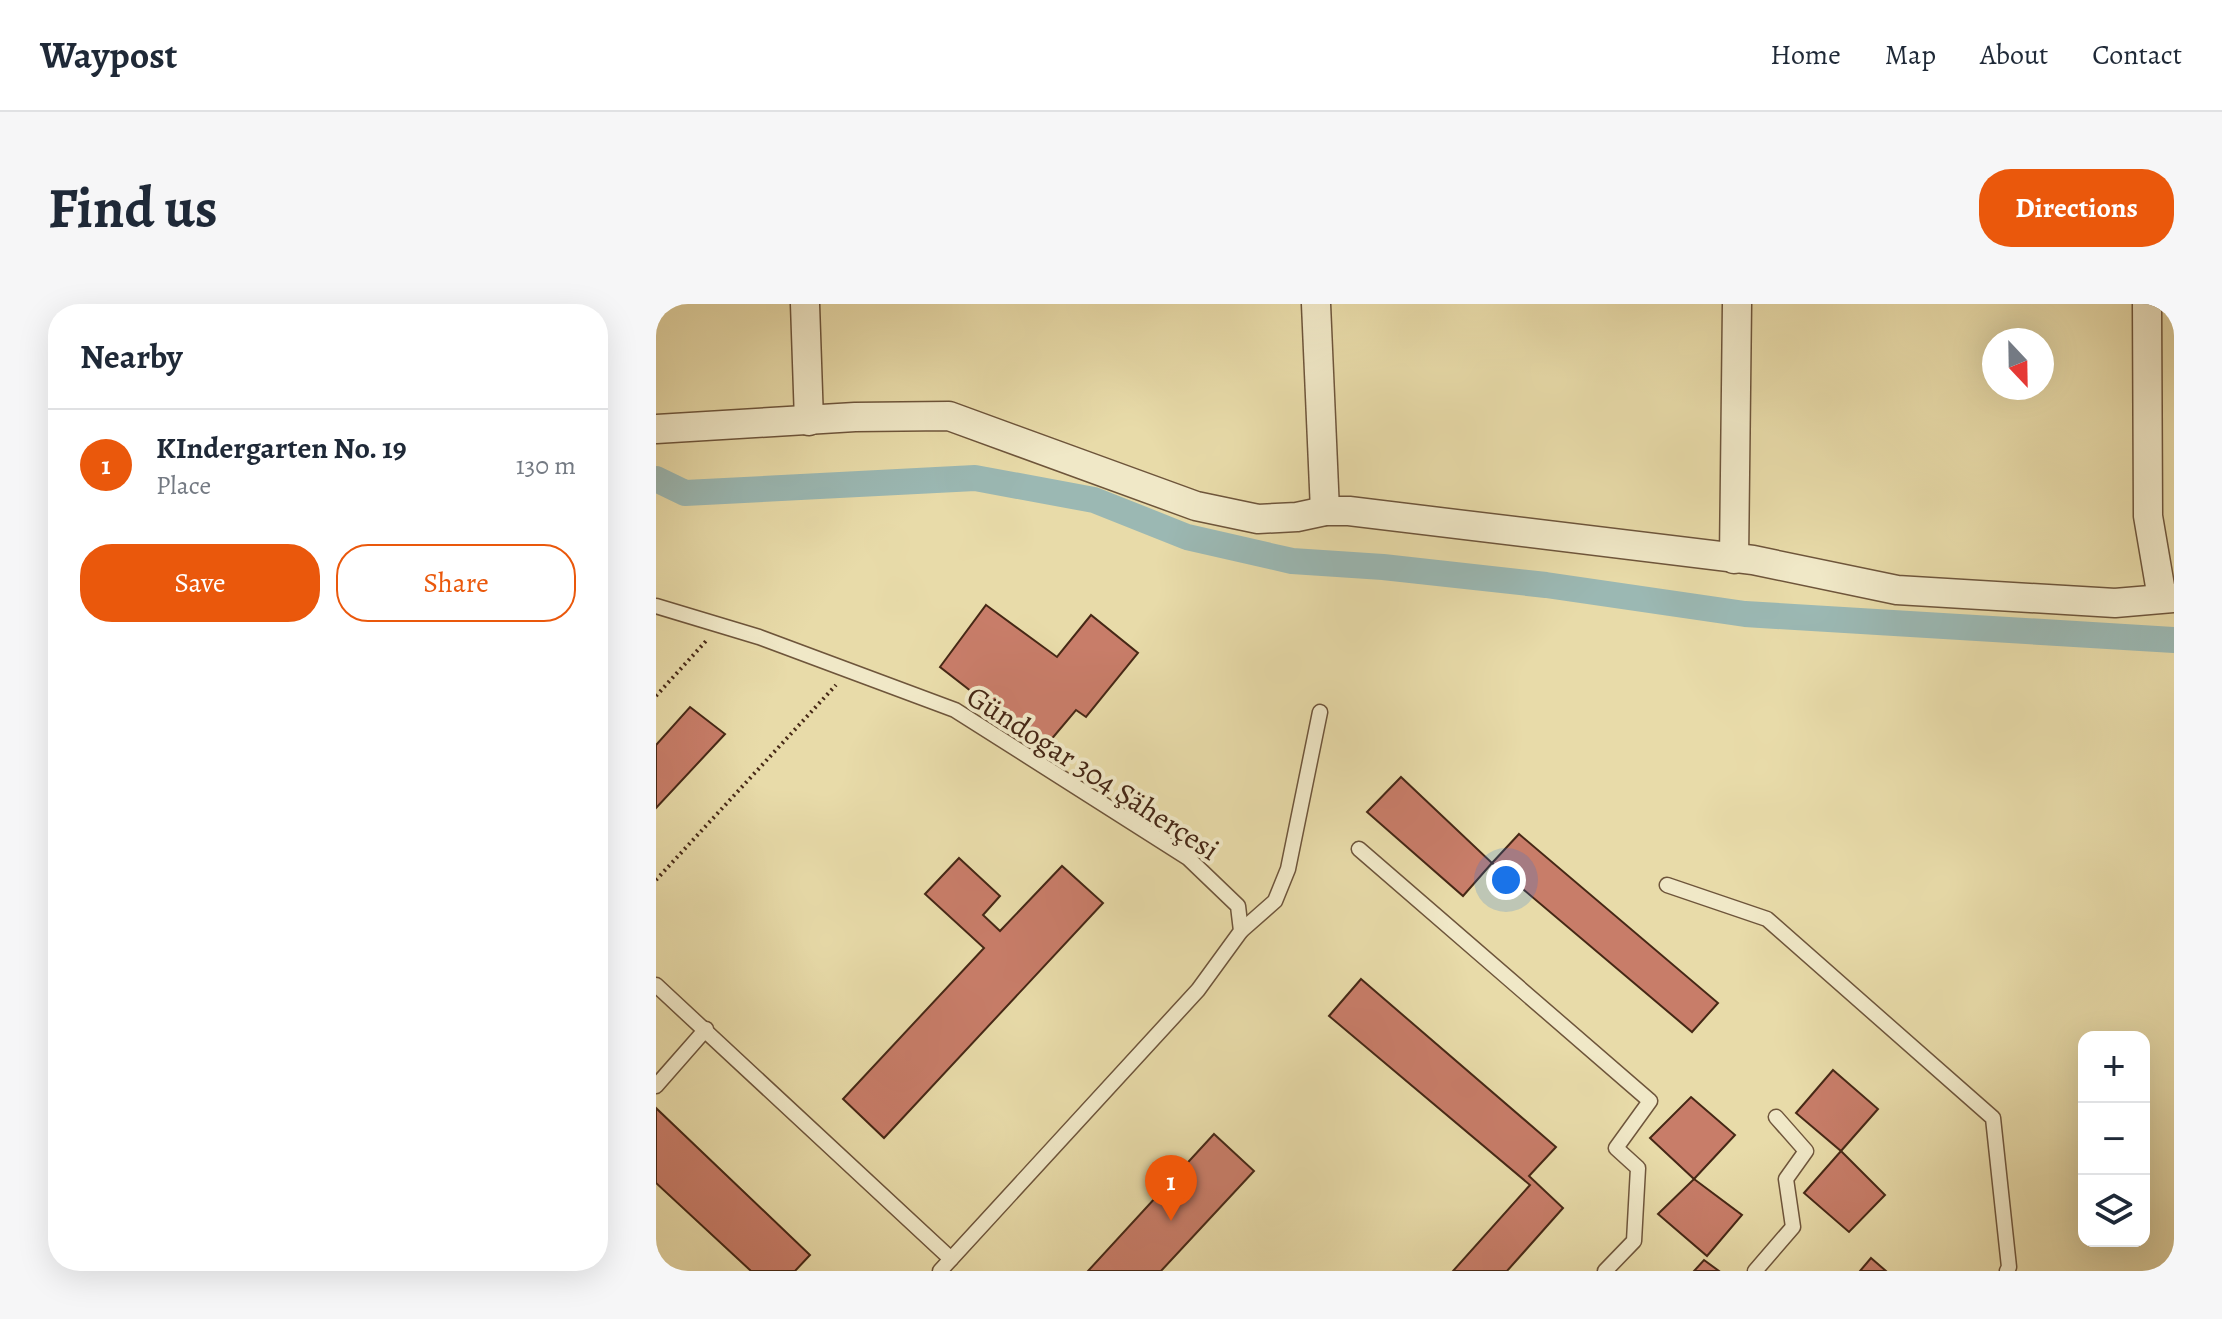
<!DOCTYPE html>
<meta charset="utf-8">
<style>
:root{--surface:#fff;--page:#f6f6f7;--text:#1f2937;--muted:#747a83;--line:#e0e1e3;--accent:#ea580c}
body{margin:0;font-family:Alegreya,serif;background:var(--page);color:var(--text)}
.controls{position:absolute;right:24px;bottom:24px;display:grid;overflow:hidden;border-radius:16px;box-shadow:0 8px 32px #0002}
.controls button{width:72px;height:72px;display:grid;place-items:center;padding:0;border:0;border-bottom:2px solid var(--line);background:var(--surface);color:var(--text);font:40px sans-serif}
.compass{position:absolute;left:1326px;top:24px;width:72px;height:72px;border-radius:50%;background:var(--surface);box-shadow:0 8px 32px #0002;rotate:158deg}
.you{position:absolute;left:850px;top:576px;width:28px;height:28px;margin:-20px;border:6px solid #fff;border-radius:50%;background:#1a73e8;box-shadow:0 0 0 12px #1a73e833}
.badge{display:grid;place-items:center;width:52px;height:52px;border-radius:50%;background:var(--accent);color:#fff;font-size:26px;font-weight:700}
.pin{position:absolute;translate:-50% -66px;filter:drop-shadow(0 2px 4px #0008)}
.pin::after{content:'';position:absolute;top:42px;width:28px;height:24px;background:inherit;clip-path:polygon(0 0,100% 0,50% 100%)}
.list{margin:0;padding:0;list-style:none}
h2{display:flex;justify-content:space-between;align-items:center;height:104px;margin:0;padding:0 32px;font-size:34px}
h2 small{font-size:26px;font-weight:400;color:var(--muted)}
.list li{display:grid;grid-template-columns:52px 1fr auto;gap:24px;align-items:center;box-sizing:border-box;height:112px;padding:0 32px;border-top:2px solid var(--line)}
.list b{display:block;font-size:30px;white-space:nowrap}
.list p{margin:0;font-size:26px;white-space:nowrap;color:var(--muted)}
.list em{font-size:26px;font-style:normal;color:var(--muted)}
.actions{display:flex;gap:16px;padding:24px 32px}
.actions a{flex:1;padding:18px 0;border:2px solid var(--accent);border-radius:32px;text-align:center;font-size:28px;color:var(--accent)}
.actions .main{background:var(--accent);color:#fff}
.icon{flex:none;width:44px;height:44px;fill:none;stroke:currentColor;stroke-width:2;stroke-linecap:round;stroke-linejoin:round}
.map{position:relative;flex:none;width:1518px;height:967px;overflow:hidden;border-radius:32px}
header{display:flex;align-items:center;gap:48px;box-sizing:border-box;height:112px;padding:0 40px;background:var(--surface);border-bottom:2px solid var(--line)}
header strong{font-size:38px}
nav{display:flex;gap:44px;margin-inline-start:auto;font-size:28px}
.intro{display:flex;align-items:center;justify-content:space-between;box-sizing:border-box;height:192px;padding:0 48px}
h1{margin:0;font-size:56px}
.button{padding:20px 36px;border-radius:32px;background:var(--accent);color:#fff;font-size:28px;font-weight:700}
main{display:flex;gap:48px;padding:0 48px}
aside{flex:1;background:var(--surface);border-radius:32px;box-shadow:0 8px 32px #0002}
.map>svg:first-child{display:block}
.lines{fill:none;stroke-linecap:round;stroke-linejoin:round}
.canal{stroke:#9bb8b3;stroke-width:26}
.building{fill:#c87d69;stroke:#462816;stroke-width:2}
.lane-casing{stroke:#6e553b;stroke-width:17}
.street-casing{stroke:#6e553b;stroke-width:31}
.path{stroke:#462816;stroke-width:4;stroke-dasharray:2 4;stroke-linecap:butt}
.lane{stroke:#f0e8c7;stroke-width:14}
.street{stroke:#f0e8c7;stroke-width:28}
.labels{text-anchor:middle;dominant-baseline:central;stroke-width:8;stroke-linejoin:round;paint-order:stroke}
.street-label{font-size:30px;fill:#462816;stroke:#f0e8c7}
</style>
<header>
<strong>Waypost</strong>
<nav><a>Home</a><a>Map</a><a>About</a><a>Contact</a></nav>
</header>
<div class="intro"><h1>Find us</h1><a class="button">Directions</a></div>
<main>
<aside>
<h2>Nearby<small></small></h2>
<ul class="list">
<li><span class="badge">1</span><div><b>KIndergarten No. 19</b><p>Place</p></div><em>130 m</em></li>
</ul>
<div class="actions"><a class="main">Save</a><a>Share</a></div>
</aside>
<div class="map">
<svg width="1518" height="967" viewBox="0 0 1518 967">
<rect width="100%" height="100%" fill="#e8dba9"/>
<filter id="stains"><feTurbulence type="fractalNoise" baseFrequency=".0025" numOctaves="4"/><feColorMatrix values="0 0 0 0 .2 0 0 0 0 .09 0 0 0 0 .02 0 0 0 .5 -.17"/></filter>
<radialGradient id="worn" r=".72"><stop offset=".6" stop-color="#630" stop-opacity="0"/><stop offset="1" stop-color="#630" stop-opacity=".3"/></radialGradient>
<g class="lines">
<path class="canal" d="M 0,175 L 29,189 L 319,174 L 438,196 L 531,233 L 636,257 L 727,263 L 890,281 L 1089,310 L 1518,336"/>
</g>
<g class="building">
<path d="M 330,301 L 401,353 L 435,311 L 482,349 L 430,413 L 420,406 L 388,444 L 284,363 Z"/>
<path d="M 34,403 L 69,430 L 0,504 L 0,441 Z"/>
<path d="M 745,473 L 836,559 L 807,592 L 711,508 Z"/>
<path d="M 863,530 L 1062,699 L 1036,728 L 836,559 Z"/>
<path d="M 303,554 L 344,592 L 327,611 L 344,627 L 406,562 L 447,599 L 228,834 L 187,795 L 328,644 L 269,590 Z"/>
<path d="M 705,675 L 900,843 L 873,872 L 907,904 L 851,967 L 797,967 L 874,881 L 673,712 Z"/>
<path d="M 1177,766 L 1222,805 L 1185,847 L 1140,809 Z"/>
<path d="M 1035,793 L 1079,831 L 1038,875 L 994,834 Z"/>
<path d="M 0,804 L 154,951 L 139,967 L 95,967 L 0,879 Z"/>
<path d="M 558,830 L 598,867 L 505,967 L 432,967 Z"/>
<path d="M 1185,847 L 1229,891 L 1193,928 L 1148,889 Z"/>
<path d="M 1038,875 L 1086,911 L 1051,952 L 1002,910 Z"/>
<path d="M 1215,954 L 1230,967 L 1204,967 Z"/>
<path d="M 1048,956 L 1063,967 L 1038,967 Z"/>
</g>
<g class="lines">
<defs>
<g id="lane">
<path d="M 0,302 L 103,333 L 299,406 L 532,554 L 582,602 L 585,627 L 542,686 L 284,967"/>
<path d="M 703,545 L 994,797 L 960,844 L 982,864 L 978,937 L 949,967"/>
<path d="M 1011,581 L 1111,615 L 1337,814 L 1353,963 L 1351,967"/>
<path d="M 585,627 L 619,597 L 632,565 L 664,408"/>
<path d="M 0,681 L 295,955"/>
<path d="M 0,782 L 50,725"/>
<path d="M 1099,967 L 1137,923 L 1130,875 L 1150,847 L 1120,813"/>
</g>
<g id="street">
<path d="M 149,0 L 153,117"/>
<path d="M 660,0 L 669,207"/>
<path d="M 1491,0 L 1492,212 L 1506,294"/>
<path d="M 0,125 L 199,113 L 293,112 L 540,202 L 602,215 L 641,213 L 669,207 L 693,207 L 1097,256 L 1241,286 L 1459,299 L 1518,294"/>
<path d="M 1078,255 L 1081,0"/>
</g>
</defs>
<use href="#lane" class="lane-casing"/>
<use href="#street" class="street-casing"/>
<g class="path">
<path d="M 0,392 L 50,337"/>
<path d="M 0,576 L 180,381"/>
</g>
<use href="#lane" class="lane"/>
<use href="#street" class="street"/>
</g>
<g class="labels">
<g class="street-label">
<text transform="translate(437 469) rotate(33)">Gündogar 304 Şäherçesi</text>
</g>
</g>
<rect width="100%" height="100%" filter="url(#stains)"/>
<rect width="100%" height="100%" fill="url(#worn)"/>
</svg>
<div class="controls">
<button>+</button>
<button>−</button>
<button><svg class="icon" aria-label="layers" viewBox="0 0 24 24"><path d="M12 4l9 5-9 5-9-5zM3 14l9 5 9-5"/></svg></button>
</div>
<svg class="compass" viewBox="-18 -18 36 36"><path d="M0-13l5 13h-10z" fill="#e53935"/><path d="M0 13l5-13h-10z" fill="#747a83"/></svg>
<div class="you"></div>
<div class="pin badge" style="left:515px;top:917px">1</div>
</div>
</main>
